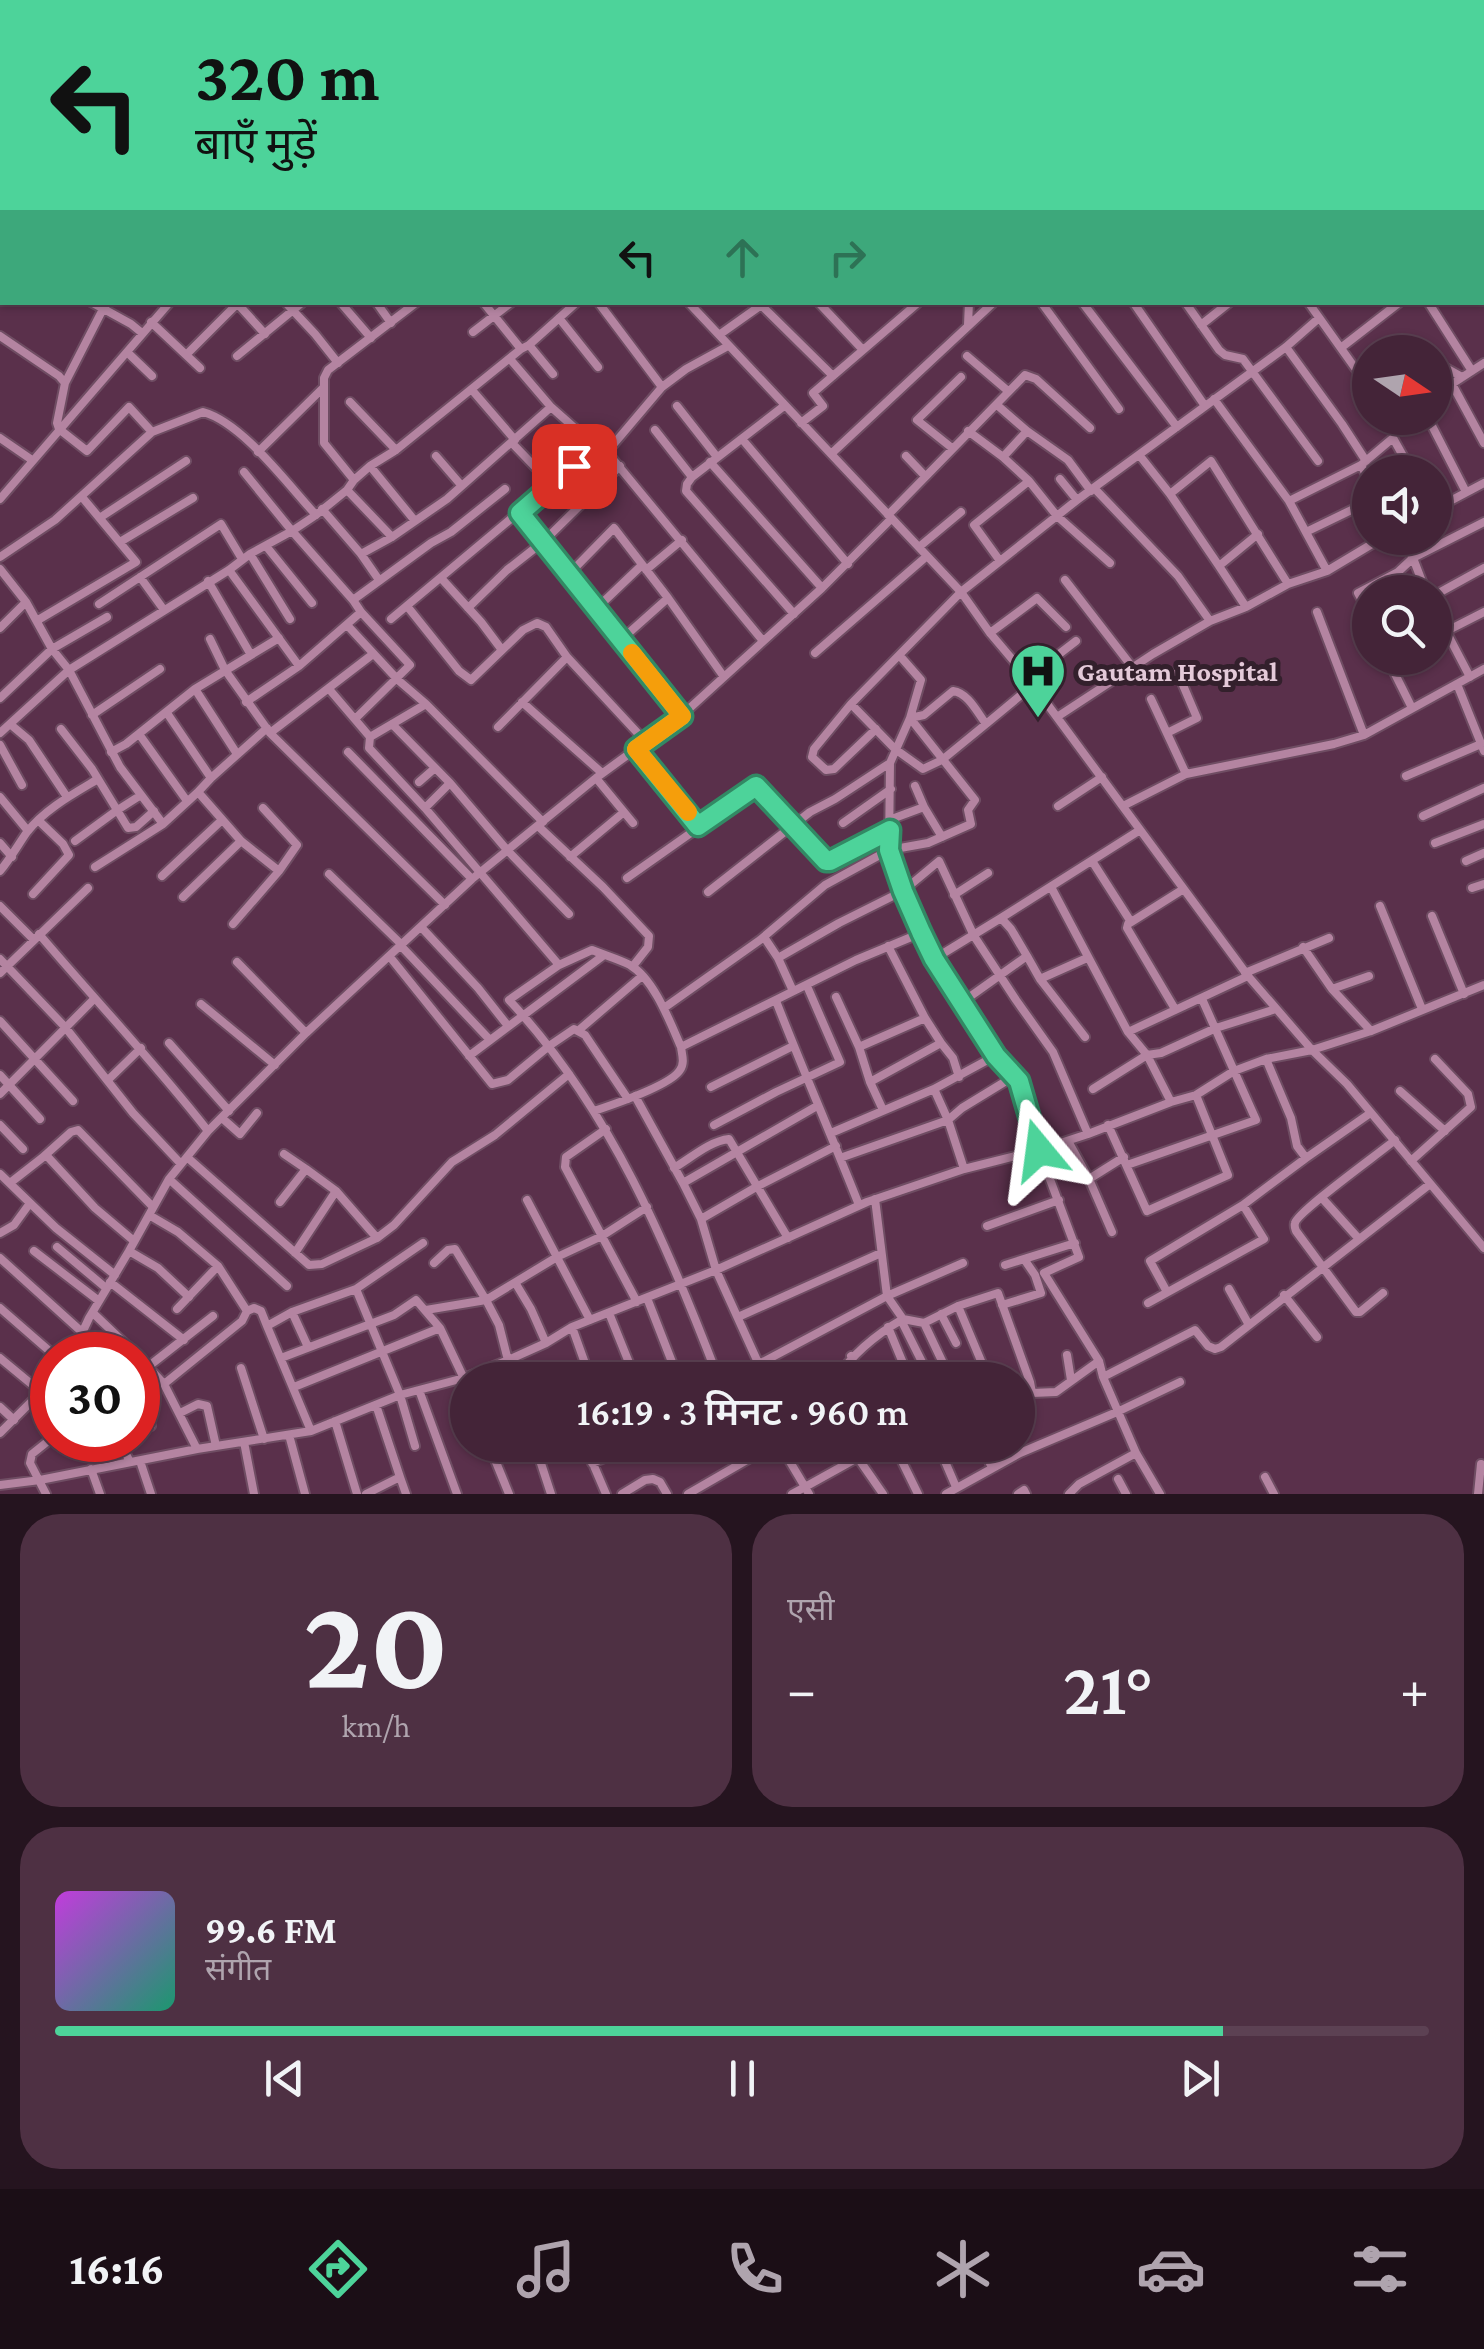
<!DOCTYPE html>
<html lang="hi">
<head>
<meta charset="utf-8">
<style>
  :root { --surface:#442438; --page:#4e3043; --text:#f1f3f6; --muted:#afa4ae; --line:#5c4153; --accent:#4dd39a }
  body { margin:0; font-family:"Crimson Pro","Noto Sans Devanagari",serif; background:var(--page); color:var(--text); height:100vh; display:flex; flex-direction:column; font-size:38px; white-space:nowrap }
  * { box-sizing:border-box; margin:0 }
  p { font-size:32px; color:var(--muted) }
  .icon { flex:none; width:55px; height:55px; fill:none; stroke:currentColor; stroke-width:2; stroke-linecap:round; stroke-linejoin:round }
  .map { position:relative; height:1494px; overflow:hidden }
  .side { display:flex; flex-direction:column; gap:20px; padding:20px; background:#25141f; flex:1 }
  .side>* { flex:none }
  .guide { position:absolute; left:0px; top:0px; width:1485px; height:305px; box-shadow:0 2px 8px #0004,0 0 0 2px var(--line); background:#4dd39a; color:#111; overflow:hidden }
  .needle { width:65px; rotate:103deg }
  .tools { position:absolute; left:1352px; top:335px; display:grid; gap:20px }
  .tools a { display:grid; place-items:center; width:100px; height:100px; border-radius:50%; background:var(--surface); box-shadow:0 2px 8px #0004,0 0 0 2px var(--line); font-size:50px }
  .speed { position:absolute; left:30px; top:1332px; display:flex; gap:20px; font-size:50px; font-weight:700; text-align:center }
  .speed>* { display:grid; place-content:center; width:130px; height:130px; border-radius:50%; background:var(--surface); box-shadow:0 2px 8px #0004,0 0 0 2px var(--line); line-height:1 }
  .speed .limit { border:15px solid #d22; background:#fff; color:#111 }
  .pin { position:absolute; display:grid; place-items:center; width:85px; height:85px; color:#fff; margin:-42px; border-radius:20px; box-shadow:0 5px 15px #0006 }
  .me { position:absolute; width:110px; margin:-55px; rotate:344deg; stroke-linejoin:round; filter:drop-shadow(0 0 8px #0008) }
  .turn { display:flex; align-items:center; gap:35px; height:210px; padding:0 30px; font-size:45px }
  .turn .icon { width:130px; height:130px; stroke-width:2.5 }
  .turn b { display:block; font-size:70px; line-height:85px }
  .lanes { display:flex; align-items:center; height:95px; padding:0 30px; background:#0003; justify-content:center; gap:50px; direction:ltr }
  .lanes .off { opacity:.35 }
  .big { font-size:75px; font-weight:600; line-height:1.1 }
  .side .card { flex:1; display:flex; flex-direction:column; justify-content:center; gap:15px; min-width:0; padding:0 35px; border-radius:40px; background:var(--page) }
  .side .dial { align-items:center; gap:0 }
  .dial b { font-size:130px; line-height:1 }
  .song { display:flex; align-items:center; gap:30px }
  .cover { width:120px; height:120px; border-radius:15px; background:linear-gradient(135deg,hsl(290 70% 55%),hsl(160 70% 35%)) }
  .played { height:10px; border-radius:5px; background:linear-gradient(90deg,var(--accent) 85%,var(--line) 85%) }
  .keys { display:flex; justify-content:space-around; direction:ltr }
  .heat { display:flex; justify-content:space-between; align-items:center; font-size:55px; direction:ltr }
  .side .tiles { flex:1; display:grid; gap:20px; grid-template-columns:1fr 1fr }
  .card:last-child { grid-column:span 2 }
  .trip { position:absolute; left:450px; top:1362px; width:585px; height:100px; border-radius:50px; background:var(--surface); box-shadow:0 2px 8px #0004,0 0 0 2px var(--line); font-weight:600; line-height:100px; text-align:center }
  .dock { display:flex; height:160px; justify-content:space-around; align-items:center; background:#1b0e16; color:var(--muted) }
  .dock .icon { width:70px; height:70px }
  .dock .active { color:var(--accent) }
  .dock b { font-size:45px; color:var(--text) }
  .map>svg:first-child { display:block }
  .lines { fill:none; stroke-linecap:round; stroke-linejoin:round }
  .minor-casing { stroke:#6f4d63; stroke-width:12 }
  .major-casing { stroke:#6f4d63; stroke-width:15 }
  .minor { stroke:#b484a1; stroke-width:8 }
  .major { stroke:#917ccf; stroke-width:10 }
  .route-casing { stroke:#328964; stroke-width:25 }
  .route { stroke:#4dd39a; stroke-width:18 }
  .slow { stroke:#f59e0b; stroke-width:18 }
  .labels { text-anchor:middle; stroke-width:10; stroke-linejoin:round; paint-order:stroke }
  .poi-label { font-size:28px; font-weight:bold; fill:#e4cad9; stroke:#33202c; text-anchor:start }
</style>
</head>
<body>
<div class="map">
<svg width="1484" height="1494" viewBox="0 0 1484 1494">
  <rect width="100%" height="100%" fill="#5a304b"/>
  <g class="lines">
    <!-- minor casing -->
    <g class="minor-casing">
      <path id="minor" d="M69 0 76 2
        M149 0 153 2
        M246 0 250 2
        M387 0 389 2
        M547 0 549 2
        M599 0 602 2
        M665 0 667 2
        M774 0 776 2
        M989 0 991 2
        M1248 0 1250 2
        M1326 0 1328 2
        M1410 0 1411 2
        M1450 0 1451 2
        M1468 0 1469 2
        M444 2 446 0
        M514 2 516 0
        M565 2 567 0
        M635 2 637 0
        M757 2 759 0
        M792 2 795 0
        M963 2 965 0
        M1031 2 1032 0
        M1086 2 1088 0
        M1130 2 1131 0
        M1179 2 1181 0
        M1362 2 1371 0
        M1482 29 1484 32
        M0 48 2 50
        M1482 92 1484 91
        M1482 157 1484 156
        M0 168 2 170
        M0 237 2 238
        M1482 249 1484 251
        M91 302 131 324 142 333
        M236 302 265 334
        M285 302 315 334 338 363
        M340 302 371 338
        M376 302 391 323
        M483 302 521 349
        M598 302 662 387
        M688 302 961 592 990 633 1028 678 1248 976 1312 1050 1347 1084 1484 1248
        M818 302 863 350
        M1041 302 1119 409
        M1082 302 1177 427
        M1133 302 1205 406
        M1185 302 1219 350 1225 355 1243 359 1318 461
        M1308 302 1370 389
        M1428 302 1472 371
        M760 304 833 376
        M559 318 598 367
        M151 322 200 368
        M968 325 969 302
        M1201 325 1230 302
        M473 332 512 302
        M719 335 764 303
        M0 336 59 376 65 383 57 423 59 429 87 451 129 407 152 432
        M529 345 553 374
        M728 346 686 369 662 387 607 452 763 641
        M1286 347 1342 424 1366 461
        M1342 347 1400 302
        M127 352 152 376
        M186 355 237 304
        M237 356 303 302
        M967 356 1008 391
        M1435 362 1462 377
        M65 383 103 309 109 302
        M1452 384 1484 443
        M472 390 515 440
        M1435 395 1484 363
        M1214 399 1289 501 1327 571 1382 538
        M350 402 396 450
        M997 405 1027 431 1068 460 1091 491
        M677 406 717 457
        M784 406 692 477 687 484 686 491 794 614
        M551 407 595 446 607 452
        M1428 418 1466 492
        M801 423 823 406 813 393 919 302
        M655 430 692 477
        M968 431 1003 457 1027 431
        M0 438 32 460
        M742 439 848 564
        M512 443 537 469
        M952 448 917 420 961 377
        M258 452 323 388
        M831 454 994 302
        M436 456 461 485
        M906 456 925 476
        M1140 456 1170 494 1219 566 1258 534
        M710 462 822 588
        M1361 465 1370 483
        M370 466 415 521
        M244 472 292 531 250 554 229 570 69 670 120 767 163 824 198 792 241 841 279 871
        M1060 479 1077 500
        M354 480 324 443V378L328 370 417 302
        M1029 481 1057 516 1110 563
        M1095 489 1178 576 1210 621
        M347 490 392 537
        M1170 494 1211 461 1288 584
        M0 499 170 302
        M1289 501 1361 465 1393 438 1412 472
        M322 509 361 554 379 580
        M1435 509 1484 483
        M521 513 681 716
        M888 515 1025 375 1036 379 1090 428
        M101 517 186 461
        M1306 532 1370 501
        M120 542 193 498
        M266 546 312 603
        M919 547 961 512
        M250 554 290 619
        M361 554 392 537 447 499 551 407 510 359
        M0 557 55 520 152 432 203 412C243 423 288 485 316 515
        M1000 561 974 525 1029 481 1003 457
        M1219 566 1246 607
        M0 569 26 602 52 649 69 670 0 733
        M229 570 299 666
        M646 570 682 540
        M568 575 614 528 668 598 724 677
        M140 577 164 610
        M441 578 481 622 502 650
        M1065 580 1133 668
        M208 581 251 655
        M1426 592 1413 558 1484 522
        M1435 595 1484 568
        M353 600 431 543 451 532 505 489
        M99 604 221 524 242 559
        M407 606 459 671 471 680 523 630 537 623 546 627 567 657 498 727
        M468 608 507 570 544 541 620 466
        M597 608 642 565
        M1435 610 1470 677
        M1317 612 1364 735
        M1370 615 1358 593 1398 572 1413 558 1402 538
        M391 619 574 466
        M38 620 136 562 82 497
        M347 625 398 680 426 704 370 737 369 748 425 808 559 965
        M0 628 26 602
        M990 633 1037 598 1066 627
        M1435 637 1484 612
        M210 639 225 670 270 733 445 905
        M622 639 668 598
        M815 653 927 556
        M567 657 645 741
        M1387 658 1412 708
        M1028 678 1076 641
        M1457 684 1484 751
        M1033 685 986 724C977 712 968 693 953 691L924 715 910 718 890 763 889 850 903 891 939 861 974 936 1016 1000 1053 1052 1088 1134
        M195 689 237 754
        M329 689 370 737
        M0 698 52 649 107 617
        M1151 699 1186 774
        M246 702 299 666 361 612 353 600 292 531 316 515 347 490 354 480 370 466 396 450 521 349 529 345 577 302
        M522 702 602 773
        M426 704 543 822
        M851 704 814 749 812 757 826 770 834 769 876 729
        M167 713 211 778
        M92 715 160 669
        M1057 717 1153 654 1210 621 1246 607 1288 584 1327 571
        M355 719 410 665 361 612
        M10 724 29 740 67 797
        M392 724 450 783 425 808
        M986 724 942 760 923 769 895 749 851 704 961 592 1077 500 1286 347 1319 318
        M61 729 92 769 128 828 136 827 154 811
        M270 733 373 654
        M1167 733 1197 718 1177 671
        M139 734 187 801
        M0 745 22 785
        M636 749 698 826
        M111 752 126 744 195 689 279 638
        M348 752 472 879
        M1406 776 1481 744
        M596 778 633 823
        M419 782 435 768
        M450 783 507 850 569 914
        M198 792 211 778 267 728
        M0 797 28 831
        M1058 806 1102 777
        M1123 806 1186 774 1334 744 1364 735 1484 669
        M924 807 942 837
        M1423 816 1484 788
        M889 820 924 807 915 786
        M843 823 891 789
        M538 826 603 887 649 936 648 947 633 966
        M75 841 116 811 141 795
        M0 843 12 857
        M1435 843 1484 824
        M570 857 624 812
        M1092 861 1131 922
        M1466 861 1484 853
        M95 867 163 824
        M0 871C10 859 18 845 27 832 45 809 73 794 98 779
        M329 874 402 945
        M162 876 222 820
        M627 878 756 787 826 861H830L889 830
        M1051 887 1128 1032 1248 976
        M1472 888 1484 884
        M708 892 810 812 835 799 890 763
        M33 894 69 855 63 844 38 820
        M954 895 988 873
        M183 897 241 841
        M0 906 34 940
        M1380 906 1422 1009
        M1432 916 1464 994
        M233 924 279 871 297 845 263 808
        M421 927 478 988 508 1026
        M39 934C95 1000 155 1063 208 1131
        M764 937 778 958 793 991
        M401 946 490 1040
        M888 946 925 1018
        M1303 947 1332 989 1371 1031
        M1027 956 1040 979 1085 1037
        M390 957 492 1084 508 1080 549 1046 574 1029 585 1035 628 1099
        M778 958 839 923 903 891 934 959 995 1056 1019 1081 1039 1150 1079 1257 1044 1273 1099 1361 1103 1377 1195 1330 1208 1346 1215 1349 1221 1347 1430 1184
        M0 959 65 1027 133 1113 181 1164
        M934 959 1001 918
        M237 962 306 1033
        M0 973 88 888
        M1245 973 1329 938
        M1040 979 1087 958
        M1332 989 1369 976
        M836 997 859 1047 870 1082
        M776 1001C803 1070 832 1137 859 1205
        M961 1003 1027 956 1011 929 1001 918 1140 830
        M201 1004 275 1065
        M664 1008 760 940 825 885 889 850 928 843 971 824 968 810 975 800 910 718 921 680 900 656
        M1175 1009 1127 928 1128 924 1182 890
        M0 1021 73 1101
        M579 1030 642 976
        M1128 1032 1147 1055 1171 1102
        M169 1043 229 1111
        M941 1043 953 1058 959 1077
        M681 1047C670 1022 654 979 630 965 618 959 604 955 592 950L559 965 509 1000C610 1108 667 1244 719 1380
        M859 1047 925 1018 941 1043 870 1082 883 1110
        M469 1056 604 955
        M1266 1059 1291 1118 1297 1146 1306 1158
        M0 1075 40 1119
        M108 1080 141 1048
        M711 1087 793 1046
        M934 1089 948 1120 962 1108 1016 1075
        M1093 1089 1147 1055 1161 1053 1216 1028 1276 1009
        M1400 1091 1445 1131
        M0 1094 94 999
        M635 1096 683 1183
        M817 1106 683 1183 701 1219 758 1186 836 1146
        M594 1111C612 1105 671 1085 680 1070 685 1063 682 1055 681 1047L856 960 921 933
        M222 1118 240 1134 257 1113
        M0 1125 23 1149
        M714 1125 776 1092 840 1062 807 986
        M1108 1125 1147 1211 1228 1175 1196 1095
        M606 1129 566 1157 565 1167 637 1302
        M831 1133 934 1089 995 1056
        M1068 1141 1089 1179 1112 1232
        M284 1154 306 1169
        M46 1155 95 1208 134 1241
        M188 1158 309 1265 322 1264 377 1238 394 1225 452 1162 495 1135 569 1074
        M840 1158 948 1120 964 1169
        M1411 1161 1471 1107 1468 1094 1435 1059
        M1127 1165 1256 1120 1202 999
        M674 1168C691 1158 710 1141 729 1139L788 1238
        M0 1174 30 1203 14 1225 0 1233
        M169 1179 287 1286
        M1089 1179 1124 1157
        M10 1183 42 1158 71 1132 78 1130 153 1207
        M1322 1198 1359 1239
        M527 1200 590 1320
        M280 1202 306 1169 336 1191 377 1238
        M30 1203 56 1228 115 1275
        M149 1215 178 1232 218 1266 247 1311
        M701 1219 716 1270 766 1380
        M987 1226 1059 1200
        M57 1247 106 1288
        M34 1251 99 1301
        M129 1251 158 1268 189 1297
        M295 1253 336 1191
        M0 1258 83 1333
        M1005 1265 1075 1243
        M110 1282 184 1340
        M516 1284 531 1309 546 1343
        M356 1289 400 1395 415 1446
        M1229 1289 1249 1325
        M1167 1292 1150 1261 1243 1205 1306 1158 1369 1114
        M1383 1293 1360 1312H1356L1296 1231C1295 1228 1294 1226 1295 1223 1297 1212 1381 1152 1395 1140
        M1284 1295 1317 1337
        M647 1298 679 1380
        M1148 1303 1264 1239 1243 1205
        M1002 1305 1041 1293 1035 1275 1024 1259
        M958 1306 989 1380
        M0 1308 54 1355
        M177 1309 218 1266
        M426 1310 486 1300 455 1249 448 1250 434 1263
        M247 1311 254 1308 261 1311 267 1326
        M292 1312 308 1347
        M93 1313 137 1355
        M609 1313 636 1380
        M941 1314 956 1343
        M738 1317 881 1253
        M903 1319 924 1323 958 1306 998 1293 1030 1382 1032 1393 1056 1392 1099 1361
        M901 1320 931 1380
        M924 1323 951 1380
        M572 1327 591 1380
        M888 1327 910 1380
        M72 1355 89 1318 129 1251 169 1179 208 1131 306 1033 472 879 596 778 681 716 822 588 891 519
        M1067 1355 1071 1380
        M138 1356 164 1384 197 1449
        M851 1356 863 1380
        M0 1358 41 1392
        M281 1358 394 1315 416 1300 440 1328
        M759 1364 887 1296 963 1263
        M149 1366 213 1316
        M241 1368 264 1439
        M1103 1377 1136 1453 1160 1494
        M513 1380 499 1325 486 1300 557 1257 602 1236 647 1207
        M835 1380C853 1353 875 1335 903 1319L887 1296 875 1199
        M885 1380 904 1365
        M164 1384 242 1321 247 1311
        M294 1387 440 1328 468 1387
        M419 1390 457 1494
        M138 1406 151 1426
        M0 1407 14 1420
        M180 1413 198 1404 207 1406 216 1446
        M335 1421 357 1494
        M311 1431 267 1326 292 1312 356 1289 423 1243
        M0 1433 52 1381
        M289 1435 305 1494
        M119 1440 130 1462
        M244 1442 254 1494
        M489 1445 509 1494
        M535 1445 551 1494
        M585 1445 606 1494
        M780 1445 805 1487 859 1457
        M849 1445 883 1494
        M894 1445 918 1494
        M938 1445 956 1487
        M982 1445 992 1468
        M140 1461 151 1494
        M592 1463 638 1445
        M91 1469 100 1494
        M400 1477 406 1494
        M1265 1477 1274 1494
        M1118 1479 1126 1494
        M0 1485 40 1480 197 1449 311 1431 400 1395 464 1378 506 1361 546 1343 572 1327 716 1270 867 1202 964 1169 1039 1150 1088 1134 1171 1102 1196 1095 1234 1071 1266 1059 1312 1050 1371 1031 1484 985
        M46 1494 30 1463 32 1454 52 1438
        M366 1494 400 1477 376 1405
        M622 1494 645 1480 653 1479 660 1482 667 1494
        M688 1494 773 1445
        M792 1494 805 1487 809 1494
        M946 1494 1020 1453 1117 1412 1180 1382
        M1018 1494 1024 1490 1026 1494
        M1069 1494 1079 1484 1136 1453
        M1478 1494 1481 1464"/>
    </g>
    <!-- major casing -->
    <g class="major-casing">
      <path id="major" d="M142 2 144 0
        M0 275 2 270"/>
    </g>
    <!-- minor -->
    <use href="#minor" class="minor"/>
    <!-- major -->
    <use href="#major" class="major"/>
  </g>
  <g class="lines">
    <!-- route casing -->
    <g class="route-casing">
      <path id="route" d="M574 466 520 513 682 716 636 749 698 826 756 786 826 861H830L890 830 889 850 903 891 921 932 934 959 996 1056 1019 1081 1039 1150"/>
    </g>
    <!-- route -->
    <use href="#route" class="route"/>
    <!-- slow -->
    <path class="slow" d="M632 653 682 716 636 749 688 812"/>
  </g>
  <!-- icons -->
  <defs>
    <g id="hospital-pin" transform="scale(2.875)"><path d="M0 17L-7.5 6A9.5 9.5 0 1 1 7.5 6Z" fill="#4dd39a" stroke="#33202c"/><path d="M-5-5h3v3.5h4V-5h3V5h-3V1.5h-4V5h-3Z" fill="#111"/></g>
  </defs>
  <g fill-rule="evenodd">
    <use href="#hospital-pin" x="1038" y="671"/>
  </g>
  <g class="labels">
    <!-- poi labels -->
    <g class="poi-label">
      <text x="1077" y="681">Gautam Hospital</text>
    </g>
  </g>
</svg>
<div class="tools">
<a><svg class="needle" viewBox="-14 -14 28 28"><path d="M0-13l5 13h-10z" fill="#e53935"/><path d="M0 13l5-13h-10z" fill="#afa4ae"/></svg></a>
<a><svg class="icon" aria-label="sound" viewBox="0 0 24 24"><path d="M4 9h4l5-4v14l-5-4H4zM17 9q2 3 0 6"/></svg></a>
<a><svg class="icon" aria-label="search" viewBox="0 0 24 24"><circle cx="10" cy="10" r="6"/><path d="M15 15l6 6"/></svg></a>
</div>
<div class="speed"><div class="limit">30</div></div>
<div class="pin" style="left:574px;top:466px;background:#d93025"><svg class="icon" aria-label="arrive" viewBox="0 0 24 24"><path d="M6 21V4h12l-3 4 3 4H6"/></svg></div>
<svg class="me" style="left:1039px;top:1150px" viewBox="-20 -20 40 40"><path d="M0-17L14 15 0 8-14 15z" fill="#4dd39a" stroke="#fff" stroke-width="4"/></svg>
<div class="trip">16:19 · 3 मिनट · 960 m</div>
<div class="guide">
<div class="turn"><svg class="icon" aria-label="left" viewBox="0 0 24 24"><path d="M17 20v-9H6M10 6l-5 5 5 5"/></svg><div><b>320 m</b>बाएँ मुड़ें</div></div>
<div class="lanes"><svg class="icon" aria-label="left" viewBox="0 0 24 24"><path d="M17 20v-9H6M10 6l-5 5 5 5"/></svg><svg class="icon off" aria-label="ahead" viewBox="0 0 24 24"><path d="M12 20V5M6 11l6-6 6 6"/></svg><svg class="icon off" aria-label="right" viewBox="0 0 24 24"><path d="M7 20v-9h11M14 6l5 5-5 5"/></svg></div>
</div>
</div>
<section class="side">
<div class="tiles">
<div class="card dial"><b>20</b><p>km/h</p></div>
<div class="card"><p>एसी</p>
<div class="heat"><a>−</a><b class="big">21°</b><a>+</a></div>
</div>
<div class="card">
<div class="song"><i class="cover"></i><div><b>99.6 FM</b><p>संगीत</p></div></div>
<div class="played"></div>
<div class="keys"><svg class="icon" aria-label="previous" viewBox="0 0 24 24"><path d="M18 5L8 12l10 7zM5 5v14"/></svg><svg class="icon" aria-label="pause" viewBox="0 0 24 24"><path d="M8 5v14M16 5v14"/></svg><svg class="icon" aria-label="next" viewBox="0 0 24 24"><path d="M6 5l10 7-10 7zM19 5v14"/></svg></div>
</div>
</div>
</section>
<nav class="dock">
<b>16:16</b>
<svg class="icon active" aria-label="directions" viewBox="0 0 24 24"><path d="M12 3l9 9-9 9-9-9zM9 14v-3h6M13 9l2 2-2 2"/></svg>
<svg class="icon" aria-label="music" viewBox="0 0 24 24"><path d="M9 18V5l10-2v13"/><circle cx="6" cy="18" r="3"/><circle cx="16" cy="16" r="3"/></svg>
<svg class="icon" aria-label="phone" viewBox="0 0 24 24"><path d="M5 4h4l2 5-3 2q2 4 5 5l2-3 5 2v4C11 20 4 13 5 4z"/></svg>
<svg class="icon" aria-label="climate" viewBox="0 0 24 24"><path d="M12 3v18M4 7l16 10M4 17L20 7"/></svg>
<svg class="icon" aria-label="car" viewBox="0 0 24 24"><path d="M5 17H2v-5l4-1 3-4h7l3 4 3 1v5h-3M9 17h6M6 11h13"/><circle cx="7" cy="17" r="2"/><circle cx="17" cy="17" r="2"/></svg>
<svg class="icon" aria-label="filters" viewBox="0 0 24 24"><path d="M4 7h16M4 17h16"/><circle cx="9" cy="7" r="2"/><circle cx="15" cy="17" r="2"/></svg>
</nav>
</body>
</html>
